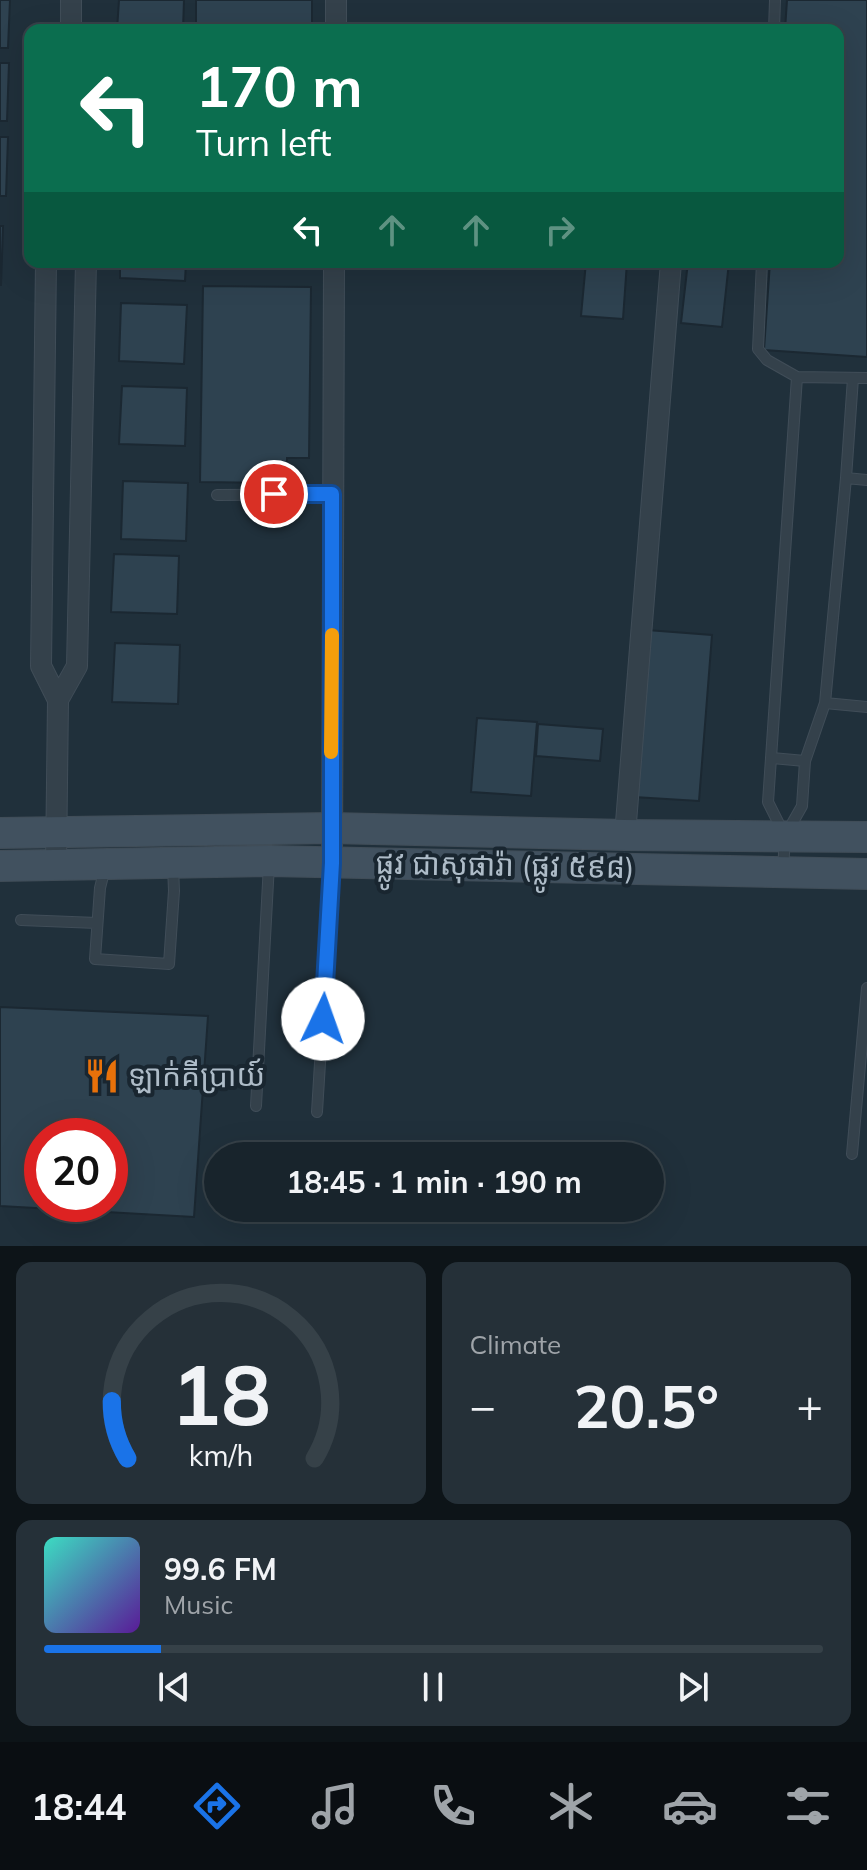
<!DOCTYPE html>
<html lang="en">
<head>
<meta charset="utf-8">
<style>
  :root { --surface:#18242c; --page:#253038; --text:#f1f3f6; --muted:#9fa4a9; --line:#364148; --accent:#1a73e8 }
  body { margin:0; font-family:Mulish,"Noto Sans Khmer",sans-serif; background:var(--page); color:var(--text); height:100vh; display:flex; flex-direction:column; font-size:30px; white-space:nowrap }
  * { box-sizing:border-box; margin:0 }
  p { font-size:26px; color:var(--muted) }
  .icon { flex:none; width:44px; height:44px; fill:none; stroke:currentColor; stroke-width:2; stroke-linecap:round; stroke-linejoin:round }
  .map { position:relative; height:1246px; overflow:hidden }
  .details { display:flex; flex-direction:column; gap:16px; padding:16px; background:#0d1418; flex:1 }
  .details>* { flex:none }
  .top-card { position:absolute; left:24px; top:24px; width:820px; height:244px; border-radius:16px; box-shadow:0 8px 32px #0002,0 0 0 2px var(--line); background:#0b6e4f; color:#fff; overflow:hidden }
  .speed { position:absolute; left:24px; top:1118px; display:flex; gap:16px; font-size:40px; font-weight:700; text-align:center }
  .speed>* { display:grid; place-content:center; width:104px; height:104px; border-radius:50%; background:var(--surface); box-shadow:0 8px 32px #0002,0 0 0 2px var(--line); line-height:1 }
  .speed .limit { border:12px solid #d22; background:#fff; color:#111 }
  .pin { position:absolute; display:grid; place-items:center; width:68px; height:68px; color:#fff; margin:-34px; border:4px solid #fff; border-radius:50%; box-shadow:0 2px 8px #0007 }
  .me { position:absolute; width:88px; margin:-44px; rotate:3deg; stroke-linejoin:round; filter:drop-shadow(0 0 6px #0008) }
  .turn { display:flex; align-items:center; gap:28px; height:168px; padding:0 40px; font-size:36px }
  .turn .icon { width:104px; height:104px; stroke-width:2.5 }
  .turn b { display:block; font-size:56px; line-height:68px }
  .lanes { display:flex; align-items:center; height:76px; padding:0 40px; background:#0003; justify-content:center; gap:40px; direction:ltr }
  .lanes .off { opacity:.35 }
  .big { font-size:60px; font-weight:700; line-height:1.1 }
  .details .card { flex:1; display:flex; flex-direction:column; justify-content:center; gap:12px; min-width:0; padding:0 28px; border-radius:16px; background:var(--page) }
  .details .dial { align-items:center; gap:0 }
  .dial svg { height:208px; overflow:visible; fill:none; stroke:var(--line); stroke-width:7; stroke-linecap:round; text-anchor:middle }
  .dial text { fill:var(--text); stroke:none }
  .song { display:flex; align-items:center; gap:24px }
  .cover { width:96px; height:96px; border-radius:12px; background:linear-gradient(135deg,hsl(170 70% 55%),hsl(270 70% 35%)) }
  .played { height:8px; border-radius:4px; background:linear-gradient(90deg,var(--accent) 15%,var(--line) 15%) }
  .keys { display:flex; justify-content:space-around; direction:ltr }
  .heat { display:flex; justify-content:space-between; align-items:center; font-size:44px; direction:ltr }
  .details .tiles { flex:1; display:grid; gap:16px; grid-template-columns:1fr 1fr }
  .card:last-child { grid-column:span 2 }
  .trip { position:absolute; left:204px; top:1142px; width:460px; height:80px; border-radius:40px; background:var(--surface); box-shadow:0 8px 32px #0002,0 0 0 2px var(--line); font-weight:700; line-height:80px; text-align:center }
  .tab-bar { display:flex; height:128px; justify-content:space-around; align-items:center; background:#0a0e12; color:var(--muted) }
  .tab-bar .icon { width:56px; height:56px }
  .tab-bar .current { color:var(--accent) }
  .tab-bar b { font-size:36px; color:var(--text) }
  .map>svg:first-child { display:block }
  .building { fill:#2e4250; stroke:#1b2832; stroke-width:2; fill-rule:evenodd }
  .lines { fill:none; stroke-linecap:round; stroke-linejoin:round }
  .lane-casing { stroke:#404d58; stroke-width:12 }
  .street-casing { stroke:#404d58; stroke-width:22 }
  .secondary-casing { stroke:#404d58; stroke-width:32 }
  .lane { stroke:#34414b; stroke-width:10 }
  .street { stroke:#34414b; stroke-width:20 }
  .secondary { stroke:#41515f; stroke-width:30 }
  .route-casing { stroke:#114b97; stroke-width:20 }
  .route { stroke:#1a73e8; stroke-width:14 }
  .slow { stroke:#f59e0b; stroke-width:14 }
  .labels { text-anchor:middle; stroke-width:8; stroke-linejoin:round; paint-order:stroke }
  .street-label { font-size:30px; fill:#aebcc8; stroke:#192630 }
  .poi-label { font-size:30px; fill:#aebcc8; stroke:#192630; text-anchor:start }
</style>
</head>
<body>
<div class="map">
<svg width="867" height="1246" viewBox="0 0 867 1246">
  <rect width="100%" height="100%" fill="#20303b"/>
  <!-- building -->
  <path class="building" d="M0 0H10L8 48H0Z
    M119 0H184L183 30H117Z
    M196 0H312V30H196Z
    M787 0H867V357L764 350 770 262H838V30H785Z
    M0 63H9L7 121H0Z
    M0 137H8L6 196H0Z
    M0 226H3L1 285H0Z
    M120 262H186L185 281 120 278Z
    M586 262H627L623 319 581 316Z
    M688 262H729L722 327 681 323Z
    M203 286 311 287 309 458H287V483L200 482Z
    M121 303 187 305 184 364 119 361Z
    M122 386 187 388 185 446 119 444Z
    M123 481 188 483 186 541 121 539Z
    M114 554 179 556 177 614 111 612Z
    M647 630 712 635 699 801 634 797Z
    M115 643 180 645 178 704 112 702Z
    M477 718 537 722 531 796 471 792Z
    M538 724 603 729 600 761 536 756Z
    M0 1007 208 1016 194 1217 0 1206ZM42 1136H110V1204H42Z"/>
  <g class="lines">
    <!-- lane casing -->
    <g class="lane-casing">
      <path id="lane" d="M774 30 775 0
        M762 262 758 349 767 360 797 377
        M846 478 853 378
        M217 495 332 494
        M825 703 867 707
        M772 758 805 761
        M783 832 768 802 797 377 867 378
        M105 868 100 888 95 959 169 964 174 891 173 866
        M783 870 785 836 802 806 805 761 825 703 846 478 867 480
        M21 920 97 923
        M256 1106 269 864
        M317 1112 332 867
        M852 1154 867 988"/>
    </g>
    <!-- street casing -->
    <g class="street-casing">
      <path id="street" d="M336 0V30
        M71 30V0
        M46 262 41 666 58 700 56 865
        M58 700 77 666 86 262
        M625 835 671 262
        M332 863 334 262"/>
    </g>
    <!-- secondary casing -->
    <g class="secondary-casing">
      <path id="secondary" d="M0 833 331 828 625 835 867 837
        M0 866 270 861 867 874"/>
    </g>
    <!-- lane -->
    <use href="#lane" class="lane"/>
    <!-- street -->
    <use href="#street" class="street"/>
    <!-- secondary -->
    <use href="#secondary" class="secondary"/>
  </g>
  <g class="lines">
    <!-- route casing -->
    <g class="route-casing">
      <path id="route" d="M274 494H332V863L323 1019"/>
    </g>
    <!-- route -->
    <use href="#route" class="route"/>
    <!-- slow -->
    <path class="slow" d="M331 752 332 635"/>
  </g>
  <!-- icons -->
  <defs>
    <g id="restaurant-bare" transform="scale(2.76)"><path d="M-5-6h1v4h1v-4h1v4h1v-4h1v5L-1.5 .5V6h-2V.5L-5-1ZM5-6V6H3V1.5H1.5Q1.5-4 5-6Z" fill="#e8710a" stroke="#192630" stroke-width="2.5" paint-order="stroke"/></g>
  </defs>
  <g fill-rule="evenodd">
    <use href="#restaurant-bare" x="102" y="1076"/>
  </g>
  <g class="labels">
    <!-- street labels -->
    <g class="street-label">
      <text transform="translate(505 866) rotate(1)" y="10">ផ្លូវ ជាសុផារ៉ា (ផ្លូវ ៥៩៨)</text>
    </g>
    <!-- poi labels -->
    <g class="poi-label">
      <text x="128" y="1086">ឡាក់គីប្រាយ៍</text>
    </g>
  </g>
</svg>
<div class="speed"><div class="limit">20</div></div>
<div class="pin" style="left:274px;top:494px;background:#d93025"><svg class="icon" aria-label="arrive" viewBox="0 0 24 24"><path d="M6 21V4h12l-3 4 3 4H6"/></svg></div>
<svg class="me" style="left:323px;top:1019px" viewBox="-20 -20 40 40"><circle r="19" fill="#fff"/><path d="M0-13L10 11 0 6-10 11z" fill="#1a73e8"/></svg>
<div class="trip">18:45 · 1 min · 190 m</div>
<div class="top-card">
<div class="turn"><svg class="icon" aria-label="left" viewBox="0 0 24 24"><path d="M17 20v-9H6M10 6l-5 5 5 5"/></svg><div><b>170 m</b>Turn left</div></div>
<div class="lanes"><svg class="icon" aria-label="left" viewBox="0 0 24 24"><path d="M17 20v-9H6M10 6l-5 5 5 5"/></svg><svg class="icon off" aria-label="ahead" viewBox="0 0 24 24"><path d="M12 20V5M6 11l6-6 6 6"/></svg><svg class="icon off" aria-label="ahead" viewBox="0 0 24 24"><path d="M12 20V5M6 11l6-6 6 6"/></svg><svg class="icon off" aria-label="right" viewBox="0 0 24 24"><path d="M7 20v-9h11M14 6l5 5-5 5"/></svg></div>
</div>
</div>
<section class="details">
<div class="tiles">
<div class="card dial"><svg viewBox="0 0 100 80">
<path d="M14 69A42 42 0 1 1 86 69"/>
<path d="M14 69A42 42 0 0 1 8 47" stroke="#1a73e8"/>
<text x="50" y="56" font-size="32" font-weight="700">18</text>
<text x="50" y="72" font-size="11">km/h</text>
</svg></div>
<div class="card"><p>Climate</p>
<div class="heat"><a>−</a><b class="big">20.5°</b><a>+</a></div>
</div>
<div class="card">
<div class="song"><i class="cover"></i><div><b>99.6 FM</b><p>Music</p></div></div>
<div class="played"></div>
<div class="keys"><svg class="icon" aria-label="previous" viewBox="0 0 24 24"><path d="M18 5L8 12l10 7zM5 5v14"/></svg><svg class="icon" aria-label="pause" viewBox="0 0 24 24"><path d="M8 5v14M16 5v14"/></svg><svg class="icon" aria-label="next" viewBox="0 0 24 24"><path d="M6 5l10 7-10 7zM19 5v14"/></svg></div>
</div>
</div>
</section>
<nav class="tab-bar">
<b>18:44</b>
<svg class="icon current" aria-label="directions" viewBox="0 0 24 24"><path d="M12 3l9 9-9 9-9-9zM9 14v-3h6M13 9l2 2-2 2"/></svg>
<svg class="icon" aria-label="music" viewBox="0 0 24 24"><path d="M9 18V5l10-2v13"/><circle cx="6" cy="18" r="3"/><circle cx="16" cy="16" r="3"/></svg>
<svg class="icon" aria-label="phone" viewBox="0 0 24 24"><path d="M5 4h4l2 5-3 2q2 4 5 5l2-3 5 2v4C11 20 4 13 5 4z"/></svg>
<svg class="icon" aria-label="climate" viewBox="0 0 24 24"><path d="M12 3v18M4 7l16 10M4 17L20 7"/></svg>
<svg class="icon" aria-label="car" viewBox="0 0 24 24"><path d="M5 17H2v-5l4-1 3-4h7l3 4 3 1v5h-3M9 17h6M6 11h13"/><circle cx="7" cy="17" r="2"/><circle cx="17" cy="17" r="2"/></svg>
<svg class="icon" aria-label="filters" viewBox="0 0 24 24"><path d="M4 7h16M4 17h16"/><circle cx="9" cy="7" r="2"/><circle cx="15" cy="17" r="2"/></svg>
</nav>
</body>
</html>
